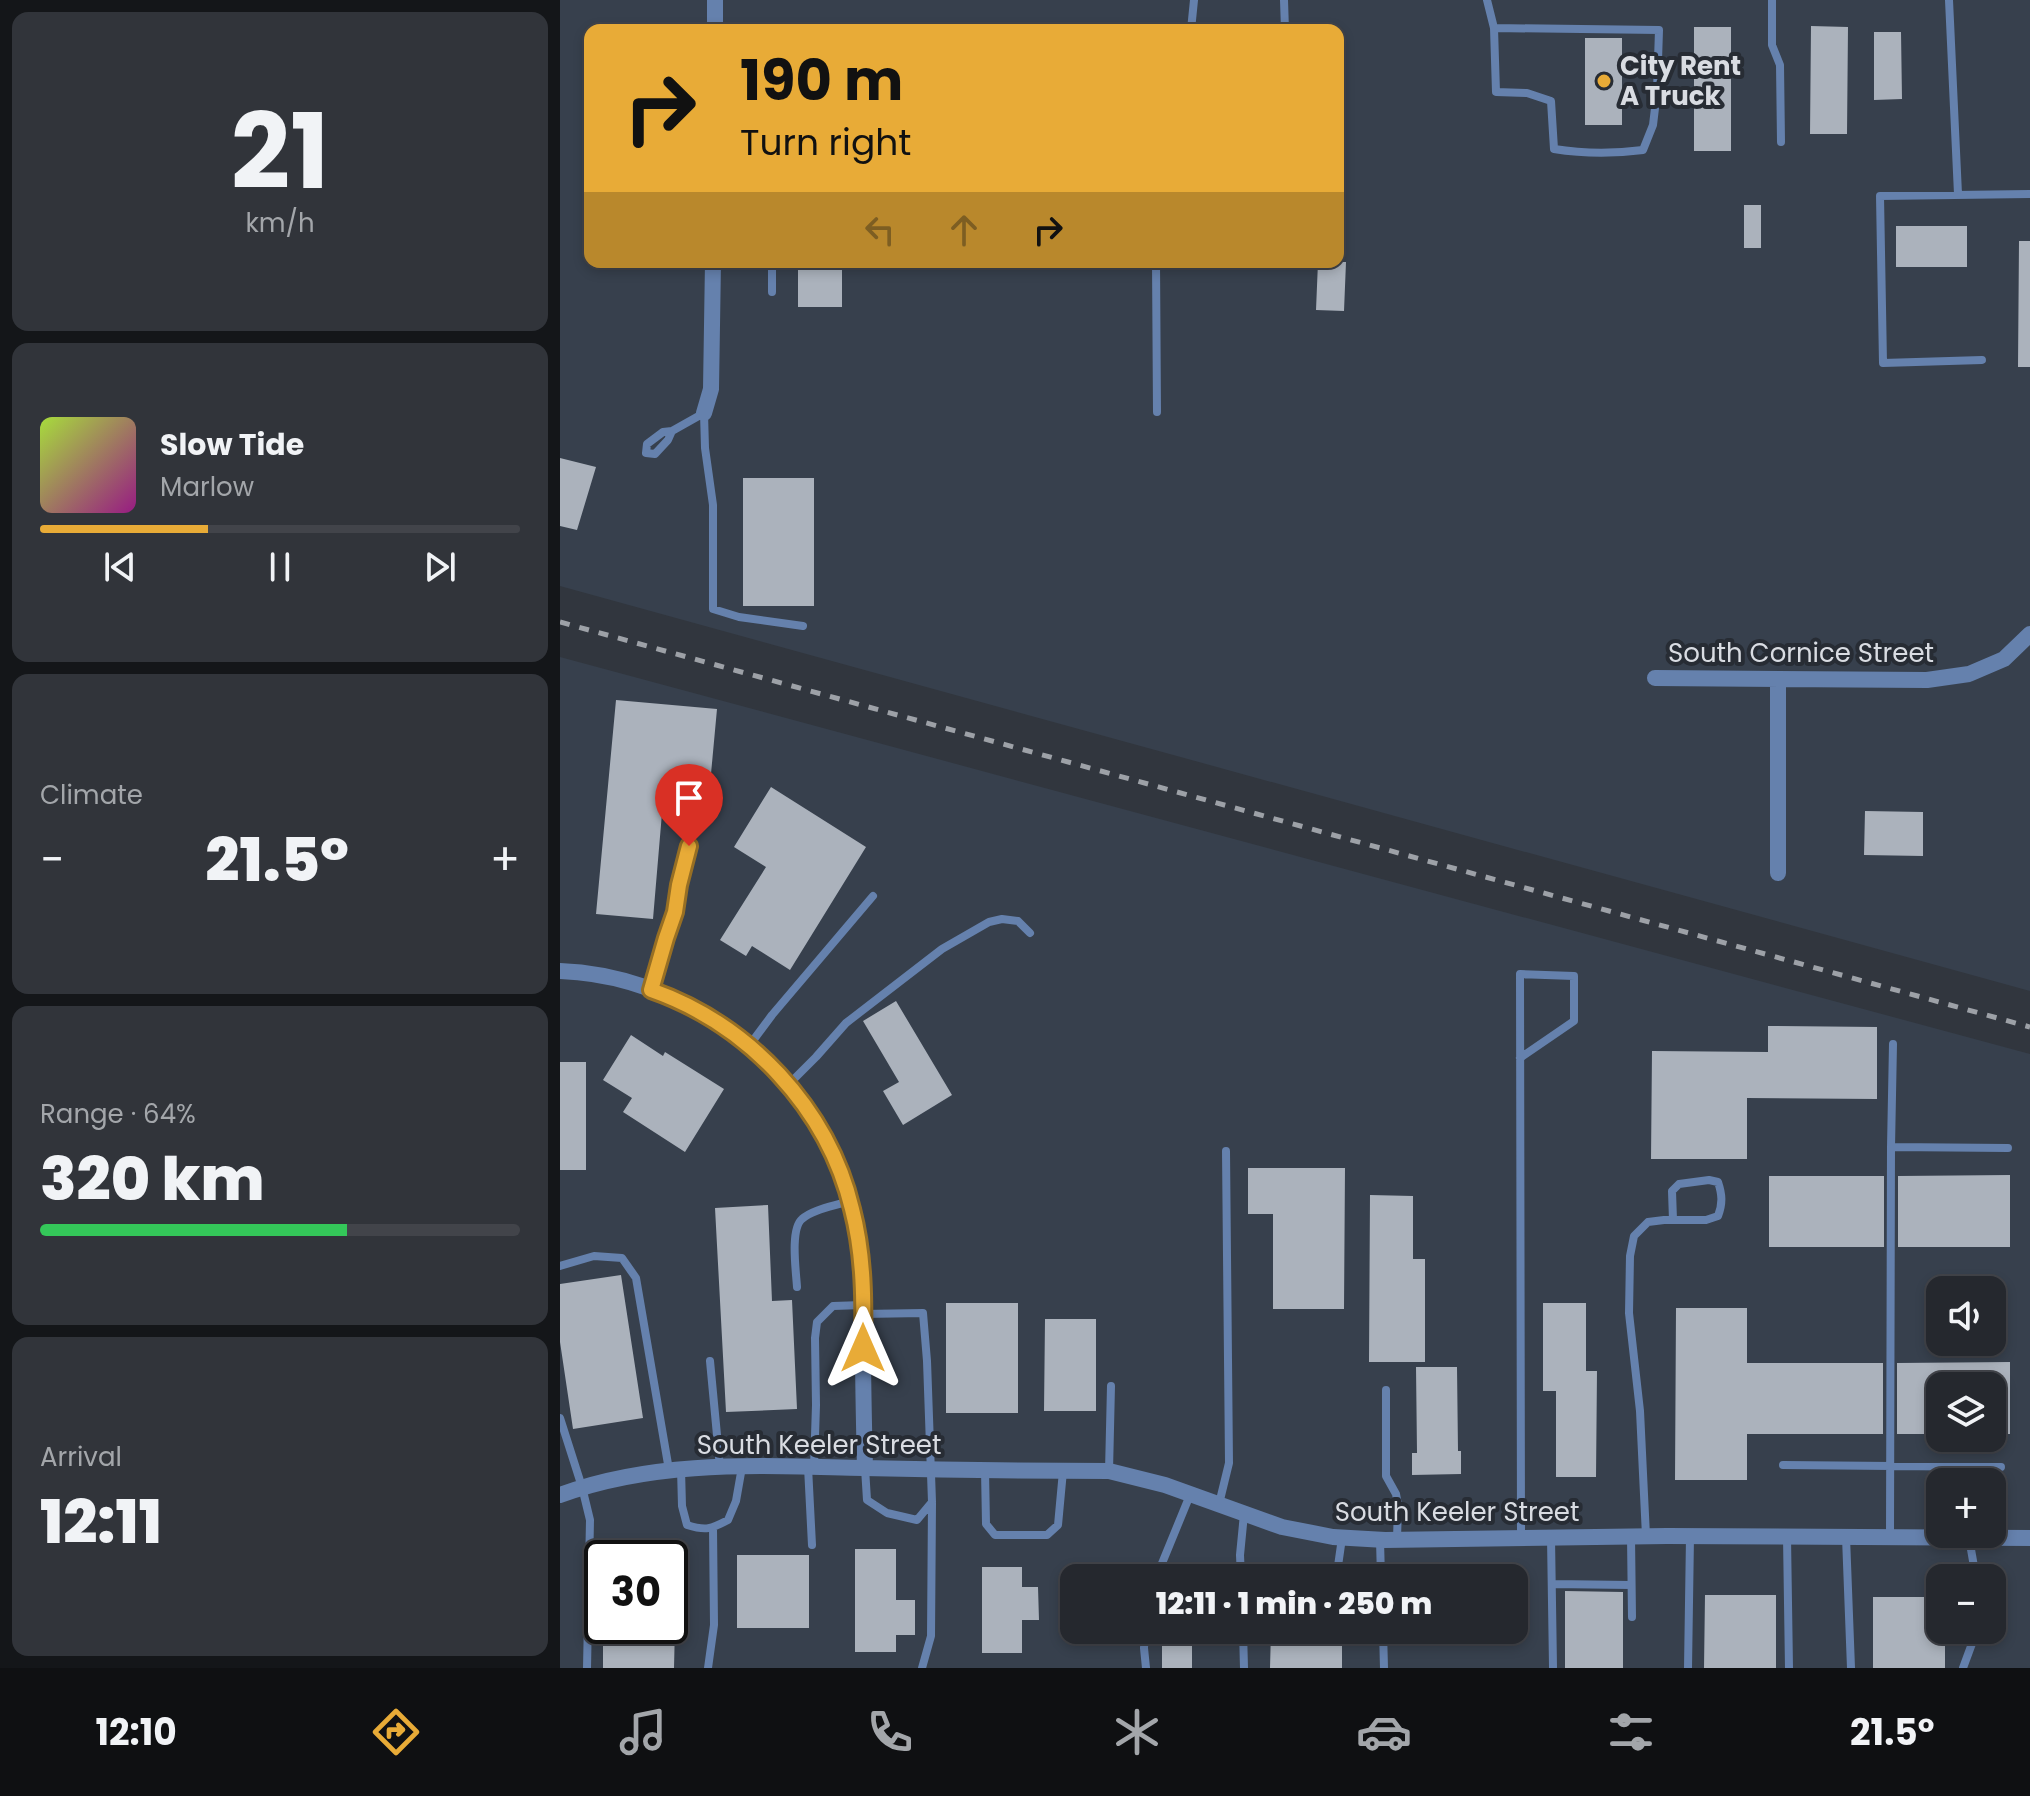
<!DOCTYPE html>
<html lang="en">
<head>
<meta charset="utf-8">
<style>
  :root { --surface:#25282e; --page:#31343a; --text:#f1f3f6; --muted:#a3a6aa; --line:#42444a; --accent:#e8ab37 }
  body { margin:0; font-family:Poppins,sans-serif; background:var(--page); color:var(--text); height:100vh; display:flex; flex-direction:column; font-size:30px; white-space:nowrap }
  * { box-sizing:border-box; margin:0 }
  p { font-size:26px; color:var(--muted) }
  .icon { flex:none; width:44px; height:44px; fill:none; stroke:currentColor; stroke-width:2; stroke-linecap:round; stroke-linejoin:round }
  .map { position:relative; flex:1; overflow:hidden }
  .details { display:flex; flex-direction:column; gap:12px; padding:12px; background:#141619; width:560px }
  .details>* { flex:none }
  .hud { position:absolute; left:24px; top:24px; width:760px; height:244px; border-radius:16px; box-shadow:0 4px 12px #0003,0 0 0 2px var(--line); background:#e8ab37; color:#111; overflow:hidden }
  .controls { position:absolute; left:1366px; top:1276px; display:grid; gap:16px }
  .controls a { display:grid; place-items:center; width:80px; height:80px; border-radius:16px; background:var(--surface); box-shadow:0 4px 12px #0003,0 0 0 2px var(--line); font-size:40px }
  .speed { position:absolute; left:24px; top:1540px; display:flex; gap:16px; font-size:40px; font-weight:700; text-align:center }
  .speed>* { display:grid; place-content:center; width:104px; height:104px; border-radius:50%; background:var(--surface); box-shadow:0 4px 12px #0003,0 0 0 2px var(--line); line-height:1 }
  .speed .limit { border:4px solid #111; border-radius:12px; background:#fff; color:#111 }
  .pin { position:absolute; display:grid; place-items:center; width:68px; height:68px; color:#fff; margin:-82px -34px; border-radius:50% 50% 50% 0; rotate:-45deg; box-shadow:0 0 8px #0007 }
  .pin .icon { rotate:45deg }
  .me { position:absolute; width:88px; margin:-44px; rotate:0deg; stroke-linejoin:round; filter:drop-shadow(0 0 6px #0008) }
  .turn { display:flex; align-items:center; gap:28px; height:168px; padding:0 24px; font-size:36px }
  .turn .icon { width:104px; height:104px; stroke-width:2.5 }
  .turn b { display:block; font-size:56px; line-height:68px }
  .lanes { display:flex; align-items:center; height:76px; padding:0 24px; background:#0003; justify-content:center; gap:40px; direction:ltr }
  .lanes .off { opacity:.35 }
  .big { font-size:60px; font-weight:800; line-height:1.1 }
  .details .card { flex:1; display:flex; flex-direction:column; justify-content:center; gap:12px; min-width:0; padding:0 28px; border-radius:16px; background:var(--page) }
  .details .dial { align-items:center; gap:0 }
  .dial b { font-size:104px; line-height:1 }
  .song { display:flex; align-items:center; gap:24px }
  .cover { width:96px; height:96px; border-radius:12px; background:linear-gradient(135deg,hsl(80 70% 55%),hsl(310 70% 35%)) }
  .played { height:8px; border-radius:4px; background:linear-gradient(90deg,var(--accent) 35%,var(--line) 35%) }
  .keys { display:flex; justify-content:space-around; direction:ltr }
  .heat { display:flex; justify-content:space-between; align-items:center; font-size:44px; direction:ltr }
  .charge { height:12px; border-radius:6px; background:linear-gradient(90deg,#34c759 64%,var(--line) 0) }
  .trip { position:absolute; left:500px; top:1564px; width:468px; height:80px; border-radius:16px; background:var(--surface); box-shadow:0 4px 12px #0003,0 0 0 2px var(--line); font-weight:800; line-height:80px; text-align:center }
  .tabs { display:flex; height:128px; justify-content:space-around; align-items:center; background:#0f1012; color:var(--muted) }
  .tabs .icon { width:56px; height:56px }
  .tabs .active { color:var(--accent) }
  .tabs b { font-size:36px; color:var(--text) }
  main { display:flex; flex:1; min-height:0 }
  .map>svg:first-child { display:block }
  .built { fill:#37404d; fill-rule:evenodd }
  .building { fill:#abb2bc }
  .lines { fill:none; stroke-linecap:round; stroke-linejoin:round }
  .service { stroke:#6581ad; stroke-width:8 }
  .minor { stroke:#6581ad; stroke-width:16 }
  .rail { stroke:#9da1a7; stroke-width:5; stroke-dasharray:10 10; stroke-linecap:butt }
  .route-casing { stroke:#976f24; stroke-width:20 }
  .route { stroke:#e8ab37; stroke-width:14 }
  .poi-dot { fill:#e8ab37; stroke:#272c34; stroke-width:3 }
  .labels { text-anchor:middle; stroke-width:8; stroke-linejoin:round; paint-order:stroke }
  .poi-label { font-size:26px; font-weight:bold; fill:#d9dce2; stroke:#272c34; text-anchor:start }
  .street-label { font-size:26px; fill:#d9dce2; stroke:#272c34 }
</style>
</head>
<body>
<main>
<section class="details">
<div class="card dial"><b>21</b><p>km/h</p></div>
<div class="card">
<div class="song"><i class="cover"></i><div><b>Slow Tide</b><p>Marlow</p></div></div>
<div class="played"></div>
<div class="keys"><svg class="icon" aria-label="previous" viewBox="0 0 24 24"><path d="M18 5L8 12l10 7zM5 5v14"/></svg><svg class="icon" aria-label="pause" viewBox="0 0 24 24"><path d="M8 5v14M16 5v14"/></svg><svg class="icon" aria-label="next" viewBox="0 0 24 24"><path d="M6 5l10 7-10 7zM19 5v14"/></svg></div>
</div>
<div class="card"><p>Climate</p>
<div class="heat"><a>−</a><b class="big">21.5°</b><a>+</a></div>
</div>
<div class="card"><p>Range · 64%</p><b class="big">320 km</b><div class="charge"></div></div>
<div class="card"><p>Arrival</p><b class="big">12:11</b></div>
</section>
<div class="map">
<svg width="1470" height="1668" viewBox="0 0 1470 1668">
  <rect width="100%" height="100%" fill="#31363e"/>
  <!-- built -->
  <path class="built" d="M0 0H1470V991L0 586ZM30 30H778V262H30Z
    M0 657 1470 1054V1668H0ZM1380 1290H1432V1342H1380ZM1380 1386H1432V1438H1380ZM1380 1482H1432V1534H1380ZM42 1558H110V1626H42ZM514 1578H954V1630H514ZM1380 1578H1432V1630H1380Z"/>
  <!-- building -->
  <path class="building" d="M1251 26 1288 27 1287 134H1250Z
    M1134 27H1171V151H1134Z
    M1314 32H1341L1342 99 1314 100Z
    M1025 38H1062V125H1025Z
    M1184 205H1201V248H1184Z
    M1336 226H1407V267H1336Z
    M1459 241H1470V367H1458Z
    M238 262H282V307H238Z
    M758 262H786L784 311 756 310Z
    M0 458 36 467 17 530 0 526Z
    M183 478H254V606H183Z
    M56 700 157 709 147 817 102 813 93 919 36 914Z
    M211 787 306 847 230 970 192 946 186 956 160 940 206 867 174 847Z
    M1305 811 1363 812V856L1304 855Z
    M336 1001 392 1095 343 1125 323 1091 339 1082 303 1021Z
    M1208 1026 1317 1027V1099L1187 1098V1159H1091L1092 1051 1208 1052Z
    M71 1035 103 1056 105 1052 164 1089 125 1152 63 1112 72 1098 43 1080Z
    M0 1062H26V1170H0Z
    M688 1168H785L784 1309H713V1214H688Z
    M1450 1175V1247H1338V1176Z
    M1209 1176H1324V1247H1209Z
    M810 1195 853 1196V1259H865V1362H809Z
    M208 1205 212 1301 232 1300 237 1409 166 1412 155 1208Z
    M61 1275 83 1418 13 1429 0 1342V1284Z
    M386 1303H458V1413H386Z
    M983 1303H1026V1371H1037L1036 1477H996V1391H983Z
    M1116 1308H1187V1363H1323V1434H1187V1480H1115Z
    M485 1319H536V1411H484Z
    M1450 1362V1434H1432V1386H1380V1434H1337V1363Z
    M856 1367H897L898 1451H901V1474L852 1475V1453H857Z
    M295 1549H336V1600H355V1635H336V1652H295Z
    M177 1555H249V1628H177Z
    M422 1567H462V1587H478L479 1620H462V1653H422Z
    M1005 1591 1063 1592V1668H1005Z
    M1145 1595H1216V1668H1144Z
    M1313 1597H1380V1630H1385V1668H1313Z
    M43 1626H115L114 1668H43Z
    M602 1630H646V1643H632V1668H602Z
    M711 1630H782V1668H710Z"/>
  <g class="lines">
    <!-- service -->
    <path class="service" d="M724 0 725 30
      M927 0 934 28 1099 30 1097 91 1093 125 1083 150C1052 154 1025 154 994 149L991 101 967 93 936 92 934 28
      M1212 0V45L1220 65 1221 142
      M1389 0 1398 194
      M631 30 634 0
      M596 262 597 412
      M212 292V262
      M1422 360 1323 363 1320 196 1470 194
      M112 431 108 440 95 454 86 453 87 444 103 432 112 431 144 413 145 448 153 505V609L179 617 243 626
      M91 989 106 938 115 912 119 885 129 846
      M189 1046 212 1015 313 896
      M960 1058 1014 1021V976L960 974 961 1537
      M228 1085 256 1057 286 1023 382 949 429 922 442 919 458 921 470 933
      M1331 1147 1448 1148
      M0 1266 34 1256 62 1258 76 1278 109 1470
      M237 1287C236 1271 230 1229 242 1219 253 1209 275 1206 289 1201
      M303 1314 363 1313 367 1361 372 1502 357 1520 327 1513 307 1500 305 1468
      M150 1361 160 1467
      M826 1390V1476L836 1494 838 1505 837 1539
      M0 1418 22 1487 30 1520 27 1668
      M1223 1465 1441 1467
      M248 1467 252 1545
      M254 1467 256 1405 255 1338 257 1322 273 1306 303 1305
      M121 1469 122 1506 127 1525C146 1531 151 1529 168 1520L176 1501 182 1467
      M425 1470 426 1524 435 1535H487L498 1525 503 1471
      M549 1471 551 1386
      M659 1504 669 1463 666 1151
      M1086 1536 1080 1411 1069 1313 1070 1256 1074 1236 1088 1222 1104 1220H1146L1158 1216C1163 1203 1162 1194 1158 1182L1149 1180 1119 1184 1112 1191 1113 1220
      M1330 1536 1331 1147 1333 1044
      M1071 1537 1072 1617
      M1227 1537 1229 1668
      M1286 1537 1291 1668
      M991 1538 993 1667
      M1409 1538 1416 1578
      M820 1540 821 1578
      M596 1578 630 1495
      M681 1578 680 1555 684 1514
      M770 1578 778 1566 782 1538
      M992 1584 1071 1585
      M585 1630 584 1648 586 1668
      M683 1630 684 1668
      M823 1630 824 1668
      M148 1668 154 1625 153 1528
      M362 1668 371 1636 372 1503
      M1128 1668 1130 1537
      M1403 1668 1417 1630"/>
    <!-- minor -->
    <path class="minor" d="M155 0V30
      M144 413 151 389 153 262
      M1095 678 1367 680 1409 674 1444 659 1470 634
      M1218 679V873
      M0 971C57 973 112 993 159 1024 238 1077 290 1161 301 1255 304 1285 303 1316 303 1346 303 1387 304 1427 305 1468
      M0 1495C97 1459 202 1466 303 1468 385 1470 467 1471 549 1471L605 1485 722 1527 773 1537 825 1540 1107 1536 1470 1538"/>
    <!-- rail -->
    <path class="rail" d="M0 622 1470 1027"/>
  </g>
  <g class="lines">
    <!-- route casing -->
    <g class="route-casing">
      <path id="route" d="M129 846 119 885 115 912 106 938 91 990C188 1024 268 1108 292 1209 304 1255 304 1302 303 1348"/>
    </g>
    <!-- route -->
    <use href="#route" class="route"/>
  </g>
  <!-- markers -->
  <circle class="poi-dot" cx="1044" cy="81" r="8"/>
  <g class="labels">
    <!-- poi labels -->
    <g class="poi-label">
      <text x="1060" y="75">City Rent<tspan x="1060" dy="30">A Truck</tspan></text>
    </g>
    <!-- street labels -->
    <g class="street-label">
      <text x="1241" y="662">South Cornice Street</text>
      <text x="259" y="1454">South Keeler Street</text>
      <text x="897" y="1521">South Keeler Street</text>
    </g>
  </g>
</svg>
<div class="controls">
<a><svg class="icon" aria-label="sound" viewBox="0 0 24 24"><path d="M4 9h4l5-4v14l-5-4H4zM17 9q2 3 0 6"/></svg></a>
<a><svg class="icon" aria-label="layers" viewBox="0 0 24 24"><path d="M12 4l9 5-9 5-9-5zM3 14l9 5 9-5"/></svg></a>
<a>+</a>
<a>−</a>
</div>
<div class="speed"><div class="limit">30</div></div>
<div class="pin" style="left:129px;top:846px;background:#d93025"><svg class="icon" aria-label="arrive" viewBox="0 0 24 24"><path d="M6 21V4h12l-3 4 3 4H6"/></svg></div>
<svg class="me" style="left:303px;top:1348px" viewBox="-20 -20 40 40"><path d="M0-17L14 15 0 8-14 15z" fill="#e8ab37" stroke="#fff" stroke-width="4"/></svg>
<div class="trip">12:11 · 1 min · 250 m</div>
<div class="hud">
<div class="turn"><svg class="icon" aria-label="right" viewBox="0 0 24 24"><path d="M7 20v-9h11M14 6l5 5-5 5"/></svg><div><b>190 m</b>Turn right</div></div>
<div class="lanes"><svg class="icon off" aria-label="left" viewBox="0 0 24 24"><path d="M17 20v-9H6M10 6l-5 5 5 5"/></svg><svg class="icon off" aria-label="ahead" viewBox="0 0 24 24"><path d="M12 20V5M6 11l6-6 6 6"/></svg><svg class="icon" aria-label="right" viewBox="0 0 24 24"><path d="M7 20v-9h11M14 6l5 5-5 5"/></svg></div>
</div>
</div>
</main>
<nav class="tabs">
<b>12:10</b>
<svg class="icon active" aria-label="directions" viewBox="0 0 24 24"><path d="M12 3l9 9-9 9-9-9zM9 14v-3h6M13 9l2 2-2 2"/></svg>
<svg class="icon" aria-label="music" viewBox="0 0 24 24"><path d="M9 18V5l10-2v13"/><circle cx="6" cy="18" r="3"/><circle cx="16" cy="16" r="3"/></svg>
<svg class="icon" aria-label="phone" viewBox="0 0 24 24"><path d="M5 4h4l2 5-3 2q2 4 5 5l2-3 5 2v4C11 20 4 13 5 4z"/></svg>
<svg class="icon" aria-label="climate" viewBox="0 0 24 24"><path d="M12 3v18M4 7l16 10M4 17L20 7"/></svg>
<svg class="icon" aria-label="car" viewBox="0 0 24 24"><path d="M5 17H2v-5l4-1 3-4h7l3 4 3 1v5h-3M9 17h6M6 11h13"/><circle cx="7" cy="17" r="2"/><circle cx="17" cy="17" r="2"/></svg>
<svg class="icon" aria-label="filters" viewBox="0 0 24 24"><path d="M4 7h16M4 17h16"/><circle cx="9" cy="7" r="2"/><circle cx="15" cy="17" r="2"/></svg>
<b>21.5°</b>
</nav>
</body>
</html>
